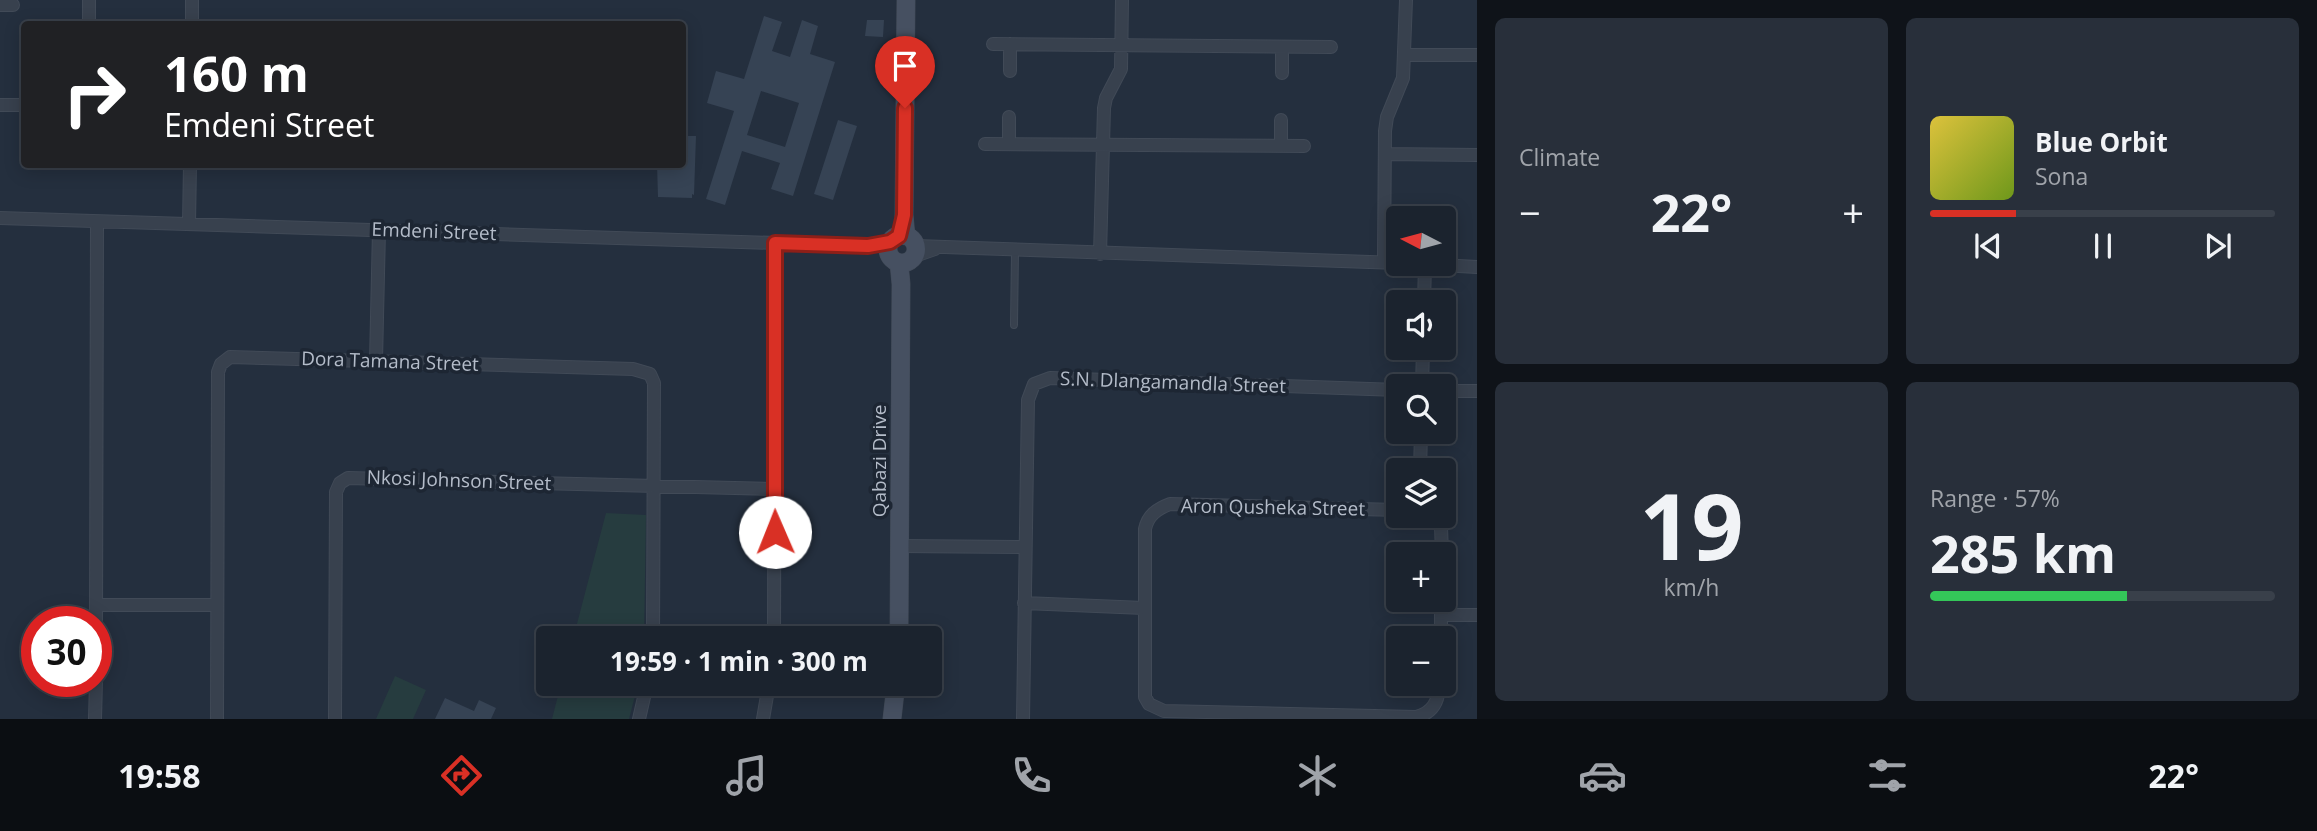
<!DOCTYPE html>
<html lang="en">
<head>
<meta charset="utf-8">
<style>
  :root { --surface:#1b232e; --page:#282f3a; --text:#f1f3f6; --muted:#a0a4aa; --line:#39404a; --accent:#d93025 }
  body { margin:0; font-family:"Open Sans",sans-serif; background:var(--page); color:var(--text); height:100vh; display:flex; flex-direction:column; font-size:26px; white-space:nowrap }
  * { box-sizing:border-box; margin:0 }
  p { font-size:23px; color:var(--muted) }
  .icon { flex:none; width:38px; height:38px; fill:none; stroke:currentColor; stroke-width:2; stroke-linecap:round; stroke-linejoin:round }
  .map { position:relative; flex:1; overflow:hidden }
  .side { display:flex; flex-direction:column; gap:18px; padding:18px; background:#0f1319; width:840px }
  .side>* { flex:none }
  .guide { position:absolute; left:21px; top:21px; width:665px; height:147px; border-radius:7px; box-shadow:0 4px 18px #0003,0 0 0 2px var(--line); background:#202124; color:#fff; overflow:hidden }
  .needle { width:46px; rotate:276deg }
  .buttons { position:absolute; left:1386px; top:206px; display:grid; gap:14px }
  .buttons a { display:grid; place-items:center; width:70px; height:70px; border-radius:7px; background:var(--surface); box-shadow:0 4px 18px #0003,0 0 0 2px var(--line); font-size:35px }
  .speed { position:absolute; left:21px; top:606px; display:flex; gap:14px; font-size:35px; font-weight:700; text-align:center }
  .speed>* { display:grid; place-content:center; width:91px; height:91px; border-radius:50%; background:var(--surface); box-shadow:0 4px 18px #0003,0 0 0 2px var(--line); line-height:1 }
  .speed .limit { border:10px solid #d22; background:#fff; color:#111 }
  .pin { position:absolute; display:grid; place-items:center; width:60px; height:60px; color:#fff; margin:-72px -30px; border-radius:50% 50% 50% 0; rotate:-45deg; box-shadow:0 0 7px #0007 }
  .pin .icon { rotate:45deg }
  .me { position:absolute; width:77px; margin:-38px; rotate:359deg; stroke-linejoin:round; filter:drop-shadow(0 0 5px #0008) }
  .turn { display:flex; align-items:center; gap:24px; height:147px; padding:0 28px; font-size:32px }
  .turn .icon { width:91px; height:91px; stroke-width:2.5 }
  .turn b { display:block; font-size:49px; line-height:60px }
  .big { font-size:52px; font-weight:700; line-height:1.1 }
  .side .widget { flex:1; display:flex; flex-direction:column; justify-content:center; gap:10px; min-width:0; padding:0 24px; border-radius:10px; background:var(--page) }
  .side .dial { align-items:center; gap:0 }
  .dial b { font-size:91px; line-height:1 }
  .song { display:flex; align-items:center; gap:21px }
  .cover { width:84px; height:84px; border-radius:10px; background:linear-gradient(135deg,hsl(50 70% 55%),hsl(80 70% 35%)) }
  .played { height:7px; border-radius:4px; background:linear-gradient(90deg,var(--accent) 25%,var(--line) 25%) }
  .keys { display:flex; justify-content:space-around; direction:ltr }
  .heat { display:flex; justify-content:space-between; align-items:center; font-size:38px; direction:ltr }
  .charge { height:10px; border-radius:5px; background:linear-gradient(90deg,#34c759 57%,var(--line) 0) }
  .side .tiles { flex:1; display:grid; gap:18px; grid-template-columns:repeat(2,1fr) }
  .trip { position:absolute; left:536px; top:626px; width:406px; height:70px; border-radius:7px; background:var(--surface); box-shadow:0 4px 18px #0003,0 0 0 2px var(--line); font-weight:700; line-height:70px; text-align:center }
  .dock { display:flex; height:112px; justify-content:space-around; align-items:center; background:#0b0e12; color:var(--muted) }
  .dock .icon { width:49px; height:49px }
  .dock .on { color:var(--accent) }
  .dock b { font-size:32px; color:var(--text) }
  main { display:flex; flex:1; min-height:0 }
  .map>svg:first-child { display:block }
  .green { fill:#263c3f }
  .building { fill:#364354; fill-rule:evenodd }
  .lines { fill:none; stroke-linecap:round; stroke-linejoin:round }
  .lane-casing { stroke:#414a57; stroke-width:8 }
  .street-casing { stroke:#414a57; stroke-width:14 }
  .secondary-casing { stroke:#414a57; stroke-width:19 }
  .lane { stroke:#38414e; stroke-width:6 }
  .street { stroke:#38414e; stroke-width:12 }
  .secondary { stroke:#465061; stroke-width:18 }
  .route-casing { stroke:#8d1f18; stroke-width:18 }
  .route { stroke:#d93025; stroke-width:12 }
  .labels { text-anchor:middle; stroke-width:7; stroke-linejoin:round; paint-order:stroke }
  .street-label { font-size:19px; fill:#b4bcc9; stroke:#1d2633 }
</style>
</head>
<body>
<main>
<div class="map">
<svg width="1477" height="719" viewBox="0 0 1477 719">
  <rect width="100%" height="100%" fill="#242f3e"/>
  <!-- green -->
  <path class="green" d="M606 513 646 515 644 639H573Z
    M395 676 426 690 413 719H376Z
    M561 684H638L629 719H552Z"/>
  <!-- building -->
  <path class="building" d="M764 16 782 22 772 51 790 57 802 20 818 26 810 54 835 62 793 196 771 189 780 163 742 151 725 205 706 199 734 111 707 103 716 71 744 79ZM761 91 799 103 785 147 747 135Z
    M867 20H884L883 37 865 36Z
    M838 120 857 126 833 200 814 194Z
    M682 136H696L694 195 692 194V198L658 197 657 164H682Z
    M445 698 474 711 479 700 496 708 491 719H435Z"/>
  <g class="lines">
    <!-- lane casing -->
    <g class="lane-casing">
      <path id="lane" d="M1014 325 1015 251"/>
    </g>
    <!-- street casing -->
    <g class="street-casing">
      <path id="street" d="M0 5H13
        M89 24V0
        M192 24V0
        M993 44 1331 47
        M1405 55H1477
        M1010 71V44
        M1282 73V47
        M0 105H24
        M985 144 1304 146
        M1009 144V117
        M1281 146V120
        M1385 154 1477 155
        M0 218 868 246 890 242
        M189 224 190 164
        M916 246 1398 263
        M1100 254 1104 108 1106 98 1121 69 1122 0
        M915 256 935 249
        M1384 262 1385 131 1387 117 1403 78 1406 0
        M1422 264 1477 267
        M1424 303 1425 264
        M376 361 379 230
        M1422 387 1423 348
        M1444 391H1477
        M1420 471 1421 432
        M1398 510 1170 504C1157 509 1148 515 1145 529V697L1149 704 1164 711 1416 717C1433 713 1439 701 1439 684
        M1435 516 1441 526 1442 555
        M899 546 1025 547
        M1024 603 1144 608
        M96 605H217
        M1441 615H1477
        M96 630 97 222
        M774 639 775 243
        M1441 639V600
        M95 719 96 681
        M217 719 218 372 221 364 230 357 633 369 650 374 654 383 653 639
        M335 719 336 492 340 483 348 478 774 489
        M639 719 647 684
        M763 719 769 684
        M1023 719 1028 400 1034 384 1050 378 1398 390"/>
    </g>
    <!-- secondary casing -->
    <g class="secondary-casing">
      <path id="secondary" d="M906 0 904 215 906 236
        M888 249a14 14 0 1 1 28 0a14 14 0 1 1-28 0Z
        M899 639 901 284 899 263
        M892 719 896 684"/>
    </g>
    <!-- lane -->
    <use href="#lane" class="lane"/>
    <!-- street -->
    <use href="#street" class="street"/>
    <!-- secondary -->
    <use href="#secondary" class="secondary"/>
  </g>
  <g class="lines">
    <!-- route casing -->
    <g class="route-casing">
      <path id="route" d="M775 532V243L868 246 890 242 899 236 904 215 905 108"/>
    </g>
    <!-- route -->
    <use href="#route" class="route"/>
  </g>
  <g class="labels">
    <!-- street labels -->
    <g class="street-label">
      <text transform="translate(434 231) rotate(2)" y="7">Emdeni Street</text>
      <text transform="translate(390 361) rotate(2)" y="7">Dora Tamana Street</text>
      <text transform="translate(1173 382) rotate(2)" y="7">S.N. Dlangamandla Street</text>
      <text transform="translate(879 461) rotate(-90)" y="7">Qabazi Drive</text>
      <text transform="translate(459 480) rotate(2)" y="7">Nkosi Johnson Street</text>
      <text transform="translate(1273 507) rotate(1)" y="7">Aron Qusheka Street</text>
    </g>
  </g>
</svg>
<div class="buttons">
<a><svg class="needle" viewBox="-14 -14 28 28"><path d="M0-13l5 13h-10z" fill="#e53935"/><path d="M0 13l5-13h-10z" fill="#a0a4aa"/></svg></a>
<a><svg class="icon" aria-label="sound" viewBox="0 0 24 24"><path d="M4 9h4l5-4v14l-5-4H4zM17 9q2 3 0 6"/></svg></a>
<a><svg class="icon" aria-label="search" viewBox="0 0 24 24"><circle cx="10" cy="10" r="6"/><path d="M15 15l6 6"/></svg></a>
<a><svg class="icon" aria-label="layers" viewBox="0 0 24 24"><path d="M12 4l9 5-9 5-9-5zM3 14l9 5 9-5"/></svg></a>
<a>+</a>
<a>−</a>
</div>
<div class="speed"><div class="limit">30</div></div>
<div class="pin" style="left:905px;top:108px;background:#d93025"><svg class="icon" aria-label="arrive" viewBox="0 0 24 24"><path d="M6 21V4h12l-3 4 3 4H6"/></svg></div>
<svg class="me" style="left:775px;top:532px" viewBox="-20 -20 40 40"><circle r="19" fill="#fff"/><path d="M0-13L10 11 0 6-10 11z" fill="#d93025"/></svg>
<div class="trip">19:59 · 1 min · 300 m</div>
<div class="guide">
<div class="turn"><svg class="icon" aria-label="right" viewBox="0 0 24 24"><path d="M7 20v-9h11M14 6l5 5-5 5"/></svg><div><b>160 m</b>Emdeni Street</div></div>
</div>
</div>
<section class="side">
<div class="tiles">
<div class="widget"><p>Climate</p>
<div class="heat"><a>−</a><b class="big">22°</b><a>+</a></div>
</div>
<div class="widget">
<div class="song"><i class="cover"></i><div><b>Blue Orbit</b><p>Sona</p></div></div>
<div class="played"></div>
<div class="keys"><svg class="icon" aria-label="previous" viewBox="0 0 24 24"><path d="M18 5L8 12l10 7zM5 5v14"/></svg><svg class="icon" aria-label="pause" viewBox="0 0 24 24"><path d="M8 5v14M16 5v14"/></svg><svg class="icon" aria-label="next" viewBox="0 0 24 24"><path d="M6 5l10 7-10 7zM19 5v14"/></svg></div>
</div>
<div class="widget dial"><b>19</b><p>km/h</p></div>
<div class="widget"><p>Range · 57%</p><b class="big">285 km</b><div class="charge"></div></div>
</div>
</section>
</main>
<nav class="dock">
<b>19:58</b>
<svg class="icon on" aria-label="directions" viewBox="0 0 24 24"><path d="M12 3l9 9-9 9-9-9zM9 14v-3h6M13 9l2 2-2 2"/></svg>
<svg class="icon" aria-label="music" viewBox="0 0 24 24"><path d="M9 18V5l10-2v13"/><circle cx="6" cy="18" r="3"/><circle cx="16" cy="16" r="3"/></svg>
<svg class="icon" aria-label="phone" viewBox="0 0 24 24"><path d="M5 4h4l2 5-3 2q2 4 5 5l2-3 5 2v4C11 20 4 13 5 4z"/></svg>
<svg class="icon" aria-label="climate" viewBox="0 0 24 24"><path d="M12 3v18M4 7l16 10M4 17L20 7"/></svg>
<svg class="icon" aria-label="car" viewBox="0 0 24 24"><path d="M5 17H2v-5l4-1 3-4h7l3 4 3 1v5h-3M9 17h6M6 11h13"/><circle cx="7" cy="17" r="2"/><circle cx="17" cy="17" r="2"/></svg>
<svg class="icon" aria-label="filters" viewBox="0 0 24 24"><path d="M4 7h16M4 17h16"/><circle cx="9" cy="7" r="2"/><circle cx="15" cy="17" r="2"/></svg>
<b>22°</b>
</nav>
</body>
</html>
